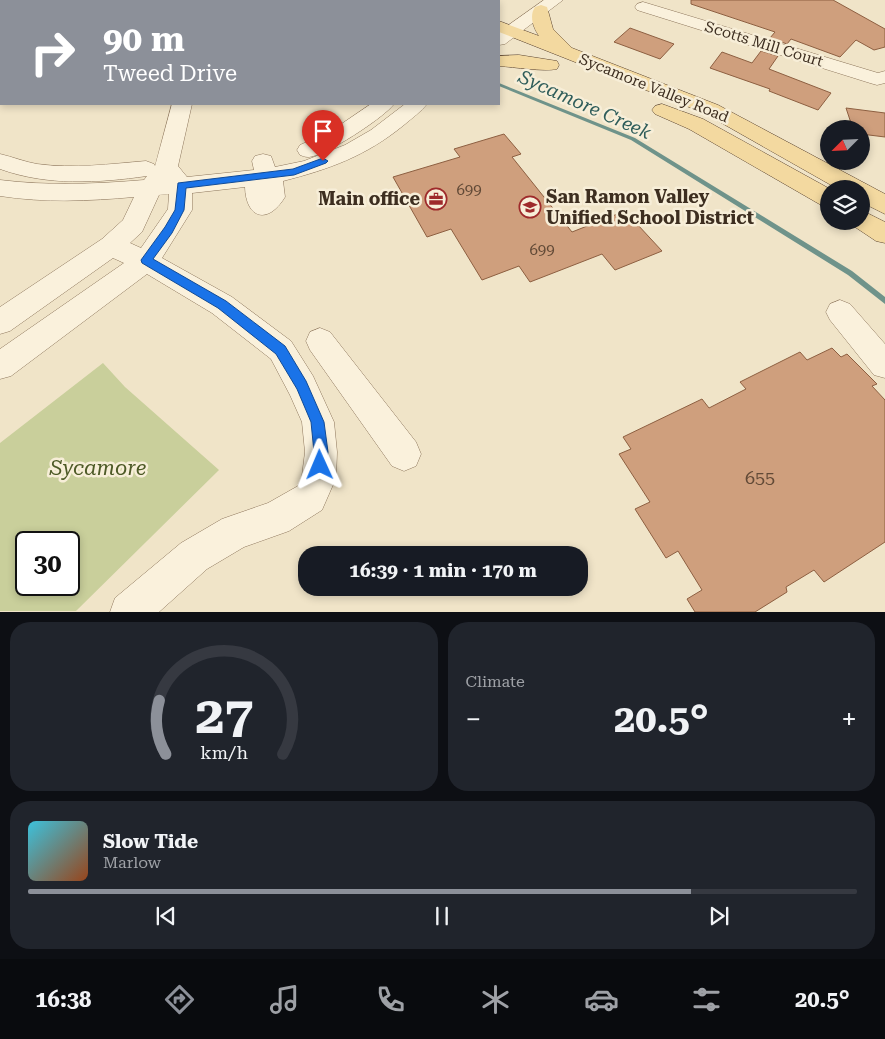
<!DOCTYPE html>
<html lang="en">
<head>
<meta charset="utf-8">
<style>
  :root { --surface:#171b24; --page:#20242c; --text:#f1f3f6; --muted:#9ea1a6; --line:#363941; --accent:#8c9099 }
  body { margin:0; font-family:"Roboto Serif",serif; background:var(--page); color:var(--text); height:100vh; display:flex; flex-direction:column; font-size:19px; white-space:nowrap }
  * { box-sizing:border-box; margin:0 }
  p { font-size:16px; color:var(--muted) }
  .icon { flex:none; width:28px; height:28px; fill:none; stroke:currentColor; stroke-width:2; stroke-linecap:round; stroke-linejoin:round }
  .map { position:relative; height:612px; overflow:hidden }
  .details { display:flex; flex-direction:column; gap:10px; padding:10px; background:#0d0f14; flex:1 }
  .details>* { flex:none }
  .hud { position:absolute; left:0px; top:0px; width:500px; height:105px; box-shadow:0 2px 8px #0003; background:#8c9099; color:#fff; overflow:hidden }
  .needle { width:32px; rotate:246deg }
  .fabs { position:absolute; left:820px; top:120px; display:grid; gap:10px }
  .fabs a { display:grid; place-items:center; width:50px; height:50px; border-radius:50%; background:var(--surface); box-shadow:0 2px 8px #0003; font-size:25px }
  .speed { position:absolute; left:15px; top:531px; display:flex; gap:10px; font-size:25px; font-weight:700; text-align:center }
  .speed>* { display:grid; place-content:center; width:65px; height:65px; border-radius:50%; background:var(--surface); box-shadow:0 2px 8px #0003; line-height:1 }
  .speed .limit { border:2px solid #111; border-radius:8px; background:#fff; color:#111 }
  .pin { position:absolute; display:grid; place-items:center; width:42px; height:42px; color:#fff; margin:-51px -21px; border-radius:50% 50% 50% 0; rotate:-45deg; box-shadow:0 0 5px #0007 }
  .pin .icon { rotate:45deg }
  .me { position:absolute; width:55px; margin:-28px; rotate:359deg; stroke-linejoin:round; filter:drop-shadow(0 0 4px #0008) }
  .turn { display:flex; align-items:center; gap:18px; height:105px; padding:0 20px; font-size:22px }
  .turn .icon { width:65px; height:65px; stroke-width:2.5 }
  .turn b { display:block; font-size:35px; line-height:42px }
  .big { font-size:38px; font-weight:700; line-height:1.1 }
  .details .tile { flex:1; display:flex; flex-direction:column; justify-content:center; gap:8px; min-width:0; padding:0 18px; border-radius:20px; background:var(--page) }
  .details .dial { align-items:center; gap:0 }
  .dial svg { height:130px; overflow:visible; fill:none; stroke:var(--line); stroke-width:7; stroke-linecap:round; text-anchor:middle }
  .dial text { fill:var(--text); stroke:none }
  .song { display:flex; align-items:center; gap:15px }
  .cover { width:60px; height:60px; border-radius:8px; background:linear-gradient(135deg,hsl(190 70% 55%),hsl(20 70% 35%)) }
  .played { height:5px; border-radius:2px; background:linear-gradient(90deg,var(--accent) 80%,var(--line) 80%) }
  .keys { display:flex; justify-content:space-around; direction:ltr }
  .heat { display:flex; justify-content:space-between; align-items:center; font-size:28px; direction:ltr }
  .details .tiles { flex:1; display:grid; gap:10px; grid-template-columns:1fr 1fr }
  .tile:last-child { grid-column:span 2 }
  .trip { position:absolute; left:298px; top:546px; width:290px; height:50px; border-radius:20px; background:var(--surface); box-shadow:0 2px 8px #0003; font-weight:700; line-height:50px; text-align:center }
  .tab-bar { display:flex; height:80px; justify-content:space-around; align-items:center; background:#090b0e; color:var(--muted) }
  .tab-bar .icon { width:35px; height:35px }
  .tab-bar .current { color:var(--accent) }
  .tab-bar b { font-size:22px; color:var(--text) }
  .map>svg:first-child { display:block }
  .green { fill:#c9cf9b; fill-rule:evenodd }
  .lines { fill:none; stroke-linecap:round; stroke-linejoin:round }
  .stream { fill:#6f938a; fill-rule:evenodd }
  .building { fill:#cf9f7d; stroke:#8d5f41 }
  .minor-casing { stroke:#8d765c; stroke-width:1 }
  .major-casing { stroke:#5b4430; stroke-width:1 }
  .minor { fill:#faf1dc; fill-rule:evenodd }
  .major { fill:#f3d9a0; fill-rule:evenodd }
  .route { fill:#1a73e8; stroke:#114b97 }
  .labels { text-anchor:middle; stroke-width:5; stroke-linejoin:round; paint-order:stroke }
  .far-street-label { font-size:15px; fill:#3d2e20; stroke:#f7eed8 }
  .number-label { font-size:15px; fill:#624a37 }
  .poi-label { font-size:18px; font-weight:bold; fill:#3d2e20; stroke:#f7eed8; text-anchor:start }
  .near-number-label { font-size:18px; fill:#624a37 }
  .water-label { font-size:19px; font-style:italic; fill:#2f5d5a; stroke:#f7eed8 }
  .near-park-label { font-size:21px; font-style:italic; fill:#4d5a26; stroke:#f7eed8 }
</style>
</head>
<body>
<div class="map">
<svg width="885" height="612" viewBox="0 0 885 612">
  <rect width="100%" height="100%" fill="#f0e4c8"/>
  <!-- green -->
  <path class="green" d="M103 363 125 387 219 470 76 611H0V443ZM26 542H69V585H26Z"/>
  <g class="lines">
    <!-- stream -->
    <path class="stream" d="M304 0H310L311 1H306Z
      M499 83 635 138 852 271 885 297V304L848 275 631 140 499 86Z"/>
  </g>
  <!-- building -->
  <path class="building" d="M691 0H833L885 29V47L874 50 856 40 840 57 791 39 787 44 770 38 775 32 691 4Z
    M630 28 674 44 660 59 614 42Z
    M761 51 778 56 769 69 831 93 818 110 769 91 770 89 710 68 722 52 752 63Z
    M846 108 885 113V137L861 134V129H853Z
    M504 134 521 154 512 157 572 232 625 211 662 251 615 270 602 254 530 282 519 266 482 280 451 229 427 237 393 177 460 157 454 149Z
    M832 348 841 357 847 354 877 384 872 386 885 400V542L824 582 814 570 786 587 787 592 755 612H695L687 599 702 590 678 551 666 558 635 509 650 502 619 454 631 449 623 437 702 399 709 408 746 389 740 382 800 352 807 360Z"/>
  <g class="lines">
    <!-- minor casing -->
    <g class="minor-casing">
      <path id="minor" d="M101 0H118L119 1H102Z
        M544 0H563L505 44 499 45V32Z
        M643 2 878 73 885 71V83L877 85 870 83 637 10 635 7 637 4Z
        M172 104H192L178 166 187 177 254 170 252 161 255 156 263 154 271 156 275 167 304 161 345 145 371 130 405 104H427C421 112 412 118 404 125 366 156 330 169 283 181L285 197C268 225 246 219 245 187L192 193V210L162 258 232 297 291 341 313 376 334 422 337 452 336 478 322 510 289 531 244 547 207 569 159 612H110L115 598 181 543 222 519 268 503 298 486 302 476 305 452 302 422 290 395 271 359 212 313 147 274 11 376 0 379V349L124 263 113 258 10 331 0 334V307L102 239 123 220 134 197C89 201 45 203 0 196V180C48 186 96 184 144 180L147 176C98 183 47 186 0 169V154C13 157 25 162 37 164 74 169 110 164 146 161L154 164 155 166ZM169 194 168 209 141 248 130 243 142 232 159 195Z
        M371 104H394C385 117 324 157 308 157 305 157 303 156 300 155L297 150 300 145 331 131Z
        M840 300 850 304 885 344V378L874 375 830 320 826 312 830 304Z
        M320 328 330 332 416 442 421 454 416 466 404 471 392 466 310 350 306 341 310 332Z"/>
    </g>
    <!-- major casing -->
    <g class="major-casing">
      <path id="major" d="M384 0H402L403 1H385Z
        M424 0H443L444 1H425Z
        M541 5 547 7 553 29 572 48 718 105 885 194V214L861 202V189H838L704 113 499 32V21L539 36C533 27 529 16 535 7Z
        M519 55 557 61 559 65 557 69C544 72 514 67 499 66V56Z
        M662 104 703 119 830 189 829 207 821 205 689 129 655 114 652 110 655 106Z
        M861 210 885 222V243L876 241 852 225 850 221H861Z"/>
    </g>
    <!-- minor -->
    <use href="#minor" class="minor"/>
    <!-- major -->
    <use href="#major" class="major"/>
  </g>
  <!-- route -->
  <path class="route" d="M323 158 328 161 326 163 294 175 186 188 184 210 172 233 153 259 226 301 285 346 306 381 324 422 328 452 325 470 320 472 315 470 313 465 314 452 311 422 297 389 276 354 218 308 142 263 141 260 165 227 175 210 178 183 293 169Z"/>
  <!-- icons -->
  <defs>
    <g id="office-ring" transform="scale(1.125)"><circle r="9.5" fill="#f7eed8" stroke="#9e2a2b" stroke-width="1.5"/><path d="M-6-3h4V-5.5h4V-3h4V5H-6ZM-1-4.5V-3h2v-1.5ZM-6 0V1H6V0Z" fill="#9e2a2b"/></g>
    <g id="school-ring" transform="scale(1.125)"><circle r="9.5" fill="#f7eed8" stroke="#9e2a2b" stroke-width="1.5"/><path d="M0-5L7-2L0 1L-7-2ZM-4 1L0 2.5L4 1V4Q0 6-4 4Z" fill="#9e2a2b"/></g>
  </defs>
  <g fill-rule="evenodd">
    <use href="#office-ring" x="436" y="199"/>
    <use href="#school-ring" x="530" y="207"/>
  </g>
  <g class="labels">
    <!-- far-street labels -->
    <g class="far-street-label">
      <text transform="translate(764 44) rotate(17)" y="5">Scotts Mill Court</text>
      <text transform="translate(654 88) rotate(22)" y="5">Sycamore Valley Road</text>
    </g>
    <!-- number labels -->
    <g class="number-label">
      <text x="469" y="195">699</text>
      <text x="542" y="255">699</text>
    </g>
    <!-- poi labels -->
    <g class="poi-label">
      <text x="546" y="203">San Ramon Valley<tspan x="546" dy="21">Unified School District</tspan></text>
      <text x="420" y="205" text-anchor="end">Main office</text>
    </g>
    <!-- near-number labels -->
    <g class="near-number-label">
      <text x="760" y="484">655</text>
    </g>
    <!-- water labels -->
    <g class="water-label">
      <text transform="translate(585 104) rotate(24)" y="7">Sycamore Creek</text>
    </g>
    <!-- near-park labels -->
    <g class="near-park-label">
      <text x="98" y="475">Sycamore</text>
    </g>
  </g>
</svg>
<div class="fabs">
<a><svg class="needle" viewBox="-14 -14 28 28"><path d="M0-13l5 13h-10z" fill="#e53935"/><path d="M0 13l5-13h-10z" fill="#9ea1a6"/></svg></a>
<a><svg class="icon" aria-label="layers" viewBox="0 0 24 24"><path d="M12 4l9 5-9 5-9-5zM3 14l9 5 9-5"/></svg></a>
</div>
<div class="speed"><div class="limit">30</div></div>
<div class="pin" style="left:323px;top:161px;background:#d93025"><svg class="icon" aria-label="arrive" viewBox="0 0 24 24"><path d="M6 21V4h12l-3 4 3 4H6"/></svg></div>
<svg class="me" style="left:320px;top:465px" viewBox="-20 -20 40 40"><path d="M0-17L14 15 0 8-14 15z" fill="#1a73e8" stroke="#fff" stroke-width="4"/></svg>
<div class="trip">16:39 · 1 min · 170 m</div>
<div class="hud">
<div class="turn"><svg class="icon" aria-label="right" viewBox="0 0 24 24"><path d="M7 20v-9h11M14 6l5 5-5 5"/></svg><div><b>90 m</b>Tweed Drive</div></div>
</div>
</div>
<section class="details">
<div class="tiles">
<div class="tile dial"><svg viewBox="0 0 100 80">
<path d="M14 69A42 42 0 1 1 86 69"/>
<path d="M14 69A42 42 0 0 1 10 36" stroke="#8c9099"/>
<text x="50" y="56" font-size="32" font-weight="700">27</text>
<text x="50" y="72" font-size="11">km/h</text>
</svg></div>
<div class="tile"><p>Climate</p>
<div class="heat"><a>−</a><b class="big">20.5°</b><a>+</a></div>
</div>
<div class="tile">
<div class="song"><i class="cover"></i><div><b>Slow Tide</b><p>Marlow</p></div></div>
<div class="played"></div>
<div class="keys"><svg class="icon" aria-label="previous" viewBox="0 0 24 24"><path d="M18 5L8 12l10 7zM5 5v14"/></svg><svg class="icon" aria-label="pause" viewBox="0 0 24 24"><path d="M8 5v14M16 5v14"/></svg><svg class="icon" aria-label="next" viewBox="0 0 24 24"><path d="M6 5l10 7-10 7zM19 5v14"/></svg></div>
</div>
</div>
</section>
<nav class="tab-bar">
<b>16:38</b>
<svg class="icon current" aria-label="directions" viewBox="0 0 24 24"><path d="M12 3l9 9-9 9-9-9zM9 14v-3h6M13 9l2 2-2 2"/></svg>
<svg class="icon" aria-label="music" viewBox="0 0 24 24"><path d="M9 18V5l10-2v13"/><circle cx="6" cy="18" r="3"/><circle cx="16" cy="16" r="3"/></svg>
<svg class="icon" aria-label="phone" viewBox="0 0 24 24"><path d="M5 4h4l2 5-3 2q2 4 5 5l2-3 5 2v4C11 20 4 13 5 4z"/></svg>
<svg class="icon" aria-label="climate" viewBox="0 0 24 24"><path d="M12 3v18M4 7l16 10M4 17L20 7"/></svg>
<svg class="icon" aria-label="car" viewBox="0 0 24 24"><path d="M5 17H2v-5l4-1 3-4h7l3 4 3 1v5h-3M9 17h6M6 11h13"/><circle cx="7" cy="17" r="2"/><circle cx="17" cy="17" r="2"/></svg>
<svg class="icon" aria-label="filters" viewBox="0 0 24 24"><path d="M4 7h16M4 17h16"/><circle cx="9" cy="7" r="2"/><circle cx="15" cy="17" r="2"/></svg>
<b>20.5°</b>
</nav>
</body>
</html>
